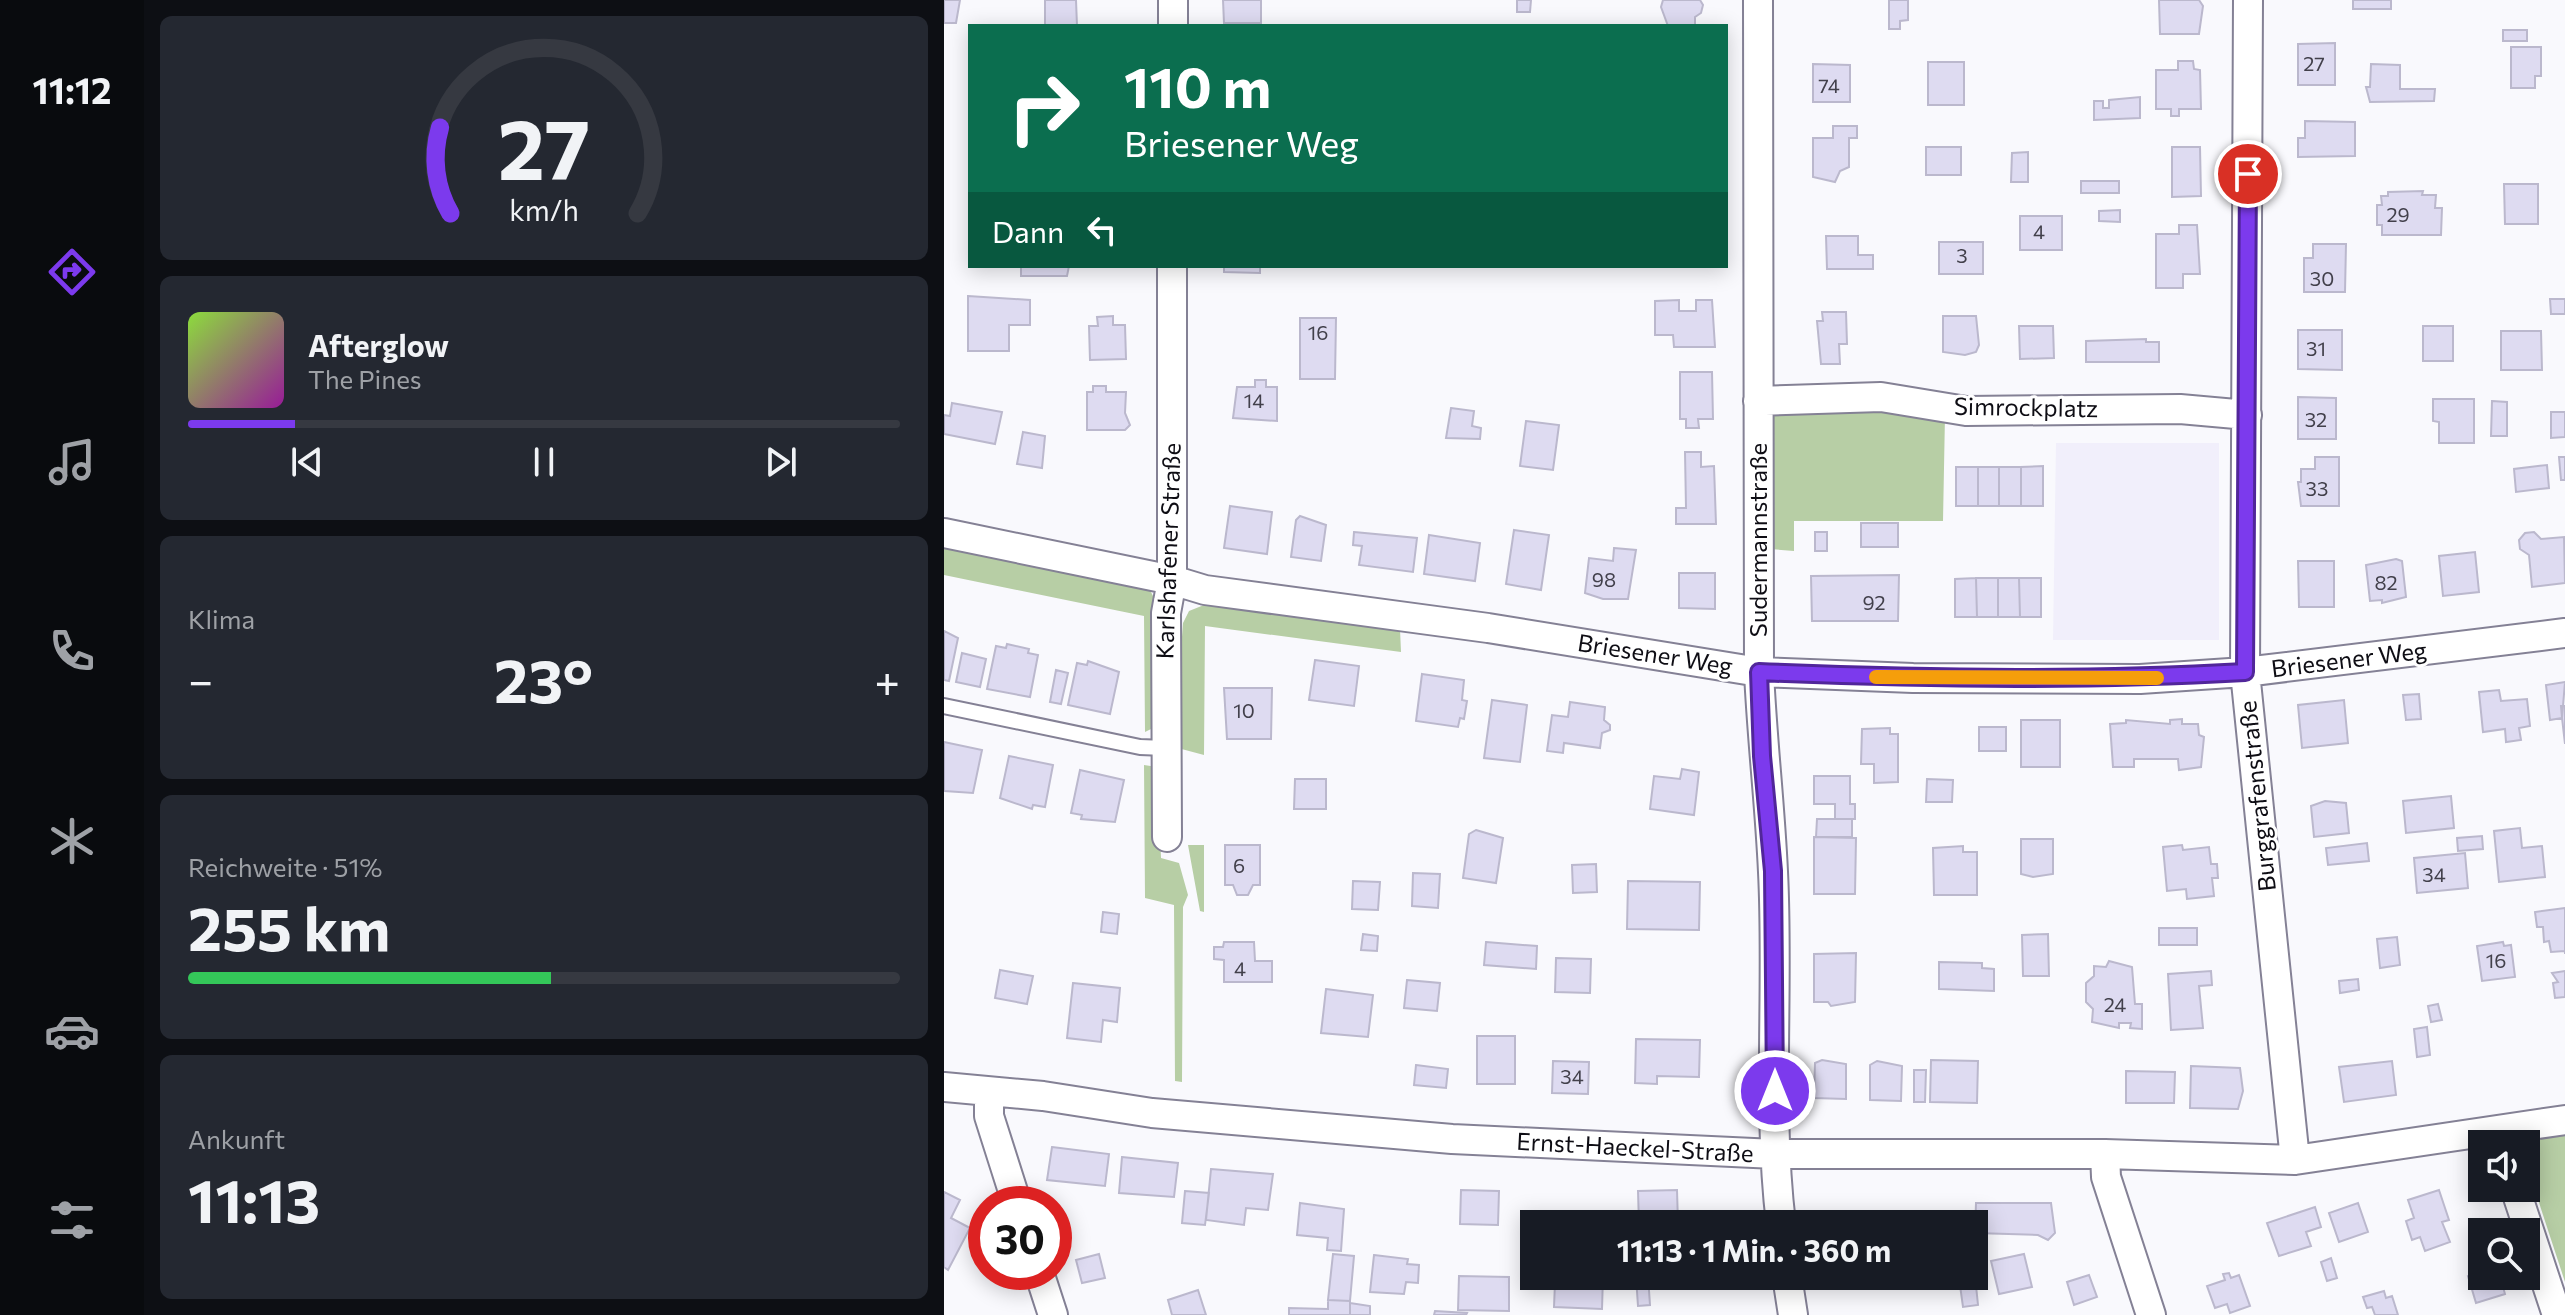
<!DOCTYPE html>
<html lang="de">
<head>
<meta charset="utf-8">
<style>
  :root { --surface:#171b24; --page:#242831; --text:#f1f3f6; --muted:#9ea1a6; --line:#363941; --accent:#7c3aed }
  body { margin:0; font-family:Commissioner,sans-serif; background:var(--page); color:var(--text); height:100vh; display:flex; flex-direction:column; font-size:30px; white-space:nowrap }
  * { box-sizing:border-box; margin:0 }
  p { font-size:26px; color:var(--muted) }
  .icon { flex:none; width:44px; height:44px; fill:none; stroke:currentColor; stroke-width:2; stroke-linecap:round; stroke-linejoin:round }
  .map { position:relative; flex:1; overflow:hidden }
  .sheet { display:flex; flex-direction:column; gap:16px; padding:16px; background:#0d0f14; width:800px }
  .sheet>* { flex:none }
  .banner { position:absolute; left:24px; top:24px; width:760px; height:244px; border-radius:0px; box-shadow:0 4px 20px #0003; background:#0b6e4f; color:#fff; overflow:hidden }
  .buttons { position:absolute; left:1524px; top:1130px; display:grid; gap:16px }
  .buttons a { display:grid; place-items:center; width:72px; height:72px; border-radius:0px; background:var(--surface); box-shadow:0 4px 20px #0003; font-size:40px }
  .speed { position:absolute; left:24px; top:1186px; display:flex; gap:16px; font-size:40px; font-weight:700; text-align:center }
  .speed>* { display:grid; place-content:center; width:104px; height:104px; border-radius:50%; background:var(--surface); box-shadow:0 4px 20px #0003; line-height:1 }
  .speed .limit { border:12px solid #d22; background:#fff; color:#111 }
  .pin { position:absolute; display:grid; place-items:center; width:68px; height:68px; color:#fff; margin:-34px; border:4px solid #fff; border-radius:50%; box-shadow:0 2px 8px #0007 }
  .me { position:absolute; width:88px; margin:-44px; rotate:0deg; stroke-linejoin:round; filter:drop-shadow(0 0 6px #0008) }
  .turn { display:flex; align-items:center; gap:28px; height:168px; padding:0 24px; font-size:36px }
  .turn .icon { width:104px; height:104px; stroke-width:2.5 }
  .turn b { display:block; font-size:56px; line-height:68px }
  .then { display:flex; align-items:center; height:76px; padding:0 24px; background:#0003; gap:16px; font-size:30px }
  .big { font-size:60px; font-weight:700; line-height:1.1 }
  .sheet .tile { flex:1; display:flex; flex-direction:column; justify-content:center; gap:12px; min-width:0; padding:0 28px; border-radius:12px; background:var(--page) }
  .sheet .dial { align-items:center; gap:0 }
  .dial svg { height:208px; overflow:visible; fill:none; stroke:var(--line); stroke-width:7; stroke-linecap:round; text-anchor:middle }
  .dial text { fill:var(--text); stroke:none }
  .song { display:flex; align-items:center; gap:24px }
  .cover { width:96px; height:96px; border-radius:12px; background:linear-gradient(135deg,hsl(90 70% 55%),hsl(300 70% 35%)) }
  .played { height:8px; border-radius:4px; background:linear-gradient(90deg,var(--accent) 15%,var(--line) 15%) }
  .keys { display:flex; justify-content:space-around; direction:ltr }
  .heat { display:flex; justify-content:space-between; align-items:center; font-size:44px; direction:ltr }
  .charge { height:12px; border-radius:6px; background:linear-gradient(90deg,#34c759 51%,var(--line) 0) }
  .trip { position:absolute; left:576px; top:1210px; width:468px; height:80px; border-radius:0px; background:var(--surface); box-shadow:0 4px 20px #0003; font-weight:700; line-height:80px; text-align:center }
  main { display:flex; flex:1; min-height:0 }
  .menu { display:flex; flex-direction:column; width:144px; justify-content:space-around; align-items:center; background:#090b0e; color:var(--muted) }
  .menu .icon { width:56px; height:56px }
  .menu .active { color:var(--accent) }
  .menu b { font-size:36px; color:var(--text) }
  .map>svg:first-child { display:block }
  .built { fill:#f1effb }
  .green { fill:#b7cea5 }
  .building { fill:#dedbf1; stroke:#bbb8cd; stroke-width:2 }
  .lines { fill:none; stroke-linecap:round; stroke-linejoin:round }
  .lane-casing { stroke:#848195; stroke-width:18 }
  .street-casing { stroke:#848195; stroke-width:32 }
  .lane { stroke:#fff; stroke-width:14 }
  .street { stroke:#fff; stroke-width:28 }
  .route-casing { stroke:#51269a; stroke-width:20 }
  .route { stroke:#7c3aed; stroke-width:14 }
  .slow { stroke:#f59e0b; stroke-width:14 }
  .labels { text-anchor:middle; stroke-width:6; stroke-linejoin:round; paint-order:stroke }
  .number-label { font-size:20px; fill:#42404b }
  .street-label { font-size:24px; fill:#0e0d14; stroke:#fff }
</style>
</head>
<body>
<main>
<nav class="menu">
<b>11:12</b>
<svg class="icon active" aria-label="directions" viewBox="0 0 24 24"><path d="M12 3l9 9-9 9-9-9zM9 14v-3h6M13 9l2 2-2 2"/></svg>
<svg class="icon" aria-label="music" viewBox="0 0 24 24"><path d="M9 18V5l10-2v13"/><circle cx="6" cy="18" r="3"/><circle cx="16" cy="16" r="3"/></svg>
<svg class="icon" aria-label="phone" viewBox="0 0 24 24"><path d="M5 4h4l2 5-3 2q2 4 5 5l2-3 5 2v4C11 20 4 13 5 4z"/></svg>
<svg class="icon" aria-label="climate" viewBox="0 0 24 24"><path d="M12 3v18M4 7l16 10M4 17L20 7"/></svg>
<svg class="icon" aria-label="car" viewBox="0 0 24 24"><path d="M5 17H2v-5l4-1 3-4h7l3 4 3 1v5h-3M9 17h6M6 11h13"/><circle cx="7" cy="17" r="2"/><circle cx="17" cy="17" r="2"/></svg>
<svg class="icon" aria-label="filters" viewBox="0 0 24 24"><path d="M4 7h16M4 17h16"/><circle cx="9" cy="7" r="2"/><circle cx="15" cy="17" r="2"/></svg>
</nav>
<section class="sheet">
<div class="tile dial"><svg viewBox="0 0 100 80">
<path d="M14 69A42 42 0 1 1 86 69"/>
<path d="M14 69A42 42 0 0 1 10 36" stroke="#7c3aed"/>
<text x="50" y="56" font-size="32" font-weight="700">27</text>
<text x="50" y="72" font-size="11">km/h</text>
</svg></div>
<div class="tile">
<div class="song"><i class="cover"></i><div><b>Afterglow</b><p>The Pines</p></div></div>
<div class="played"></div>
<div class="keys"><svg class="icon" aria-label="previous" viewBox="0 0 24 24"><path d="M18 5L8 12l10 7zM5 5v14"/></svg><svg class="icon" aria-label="pause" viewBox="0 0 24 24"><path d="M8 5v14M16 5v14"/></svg><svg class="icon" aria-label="next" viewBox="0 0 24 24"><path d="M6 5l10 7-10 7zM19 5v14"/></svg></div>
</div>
<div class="tile"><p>Klima</p>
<div class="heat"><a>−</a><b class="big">23°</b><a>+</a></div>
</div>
<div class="tile"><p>Reichweite · 51%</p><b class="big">255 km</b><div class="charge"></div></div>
<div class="tile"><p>Ankunft</p><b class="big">11:13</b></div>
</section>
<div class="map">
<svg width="1621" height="1315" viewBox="0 0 1621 1315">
  <rect width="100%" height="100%" fill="#f9f9fd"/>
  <!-- built -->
  <path class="built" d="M1112 443H1275V640H1109Z"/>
  <!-- green -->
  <path class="green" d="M893 408 1001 415 999 521H850V551L826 549 827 412Z
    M0 545 206 590 213 604 211 727 201 732 200 616 0 575Z
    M265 603 456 629 457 652 261 626 260 755 230 747 239 623 245 611Z
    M200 765 213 767 217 858 235 863 244 895 239 907 238 1082 231 1081 230 905 201 898Z
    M244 845H260V912L256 911Z
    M1621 1134V1282L1582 1163 1589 1138Z"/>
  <!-- building -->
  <path class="building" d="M0 0H16L12 23H0Z
    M101 0H132L133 26H101Z
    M279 0H317V23H280Z
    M573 0H587L586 12H573Z
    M719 0H756L759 5 757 13 751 17V26H724L717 7Z
    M945 0H964V20L956 21V29H945Z
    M1215 0H1255L1259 6 1255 34H1216Z
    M1409 0H1447V9H1409Z
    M1559 30H1583V41H1559Z
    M1391 43V85H1354V44Z
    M1567 47H1597V76H1591V88H1567Z
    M1234 61H1249L1250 69 1256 70 1257 109H1235V116H1227V109H1212V70H1234Z
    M984 62H1020V105H984Z
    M869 64 906 65V102H869Z
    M1427 64 1456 65V89H1491L1490 101 1426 102 1422 87H1426Z
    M1196 97V118L1150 120V101H1159V108H1165V100Z
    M1361 121 1411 122V156L1354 157V138H1361Z
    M889 126H913V138H905V167L896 171 891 182 869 177V138H889Z
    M982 147H1017V175H982Z
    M1228 147H1256L1257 196 1228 197Z
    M1084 152V182H1067L1068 153Z
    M1137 181H1175V193H1137Z
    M1560 184H1594V224H1561Z
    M1479 191 1478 195H1492L1491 208H1498L1497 235H1438V225H1433V205H1438L1437 196H1444V192Z
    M1176 210V222L1155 221V211Z
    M1076 216H1118V250H1076Z
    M1235 225H1253L1256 274H1239V288H1212V234H1235Z
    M882 236H914V255H929V269H883Z
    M995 242H1039V274H995Z
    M1369 244H1402L1401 292H1360V258H1369Z
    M77 266H125L123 276H77Z
    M280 266H316V273L280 272Z
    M24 296 86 300V325H65V351H24Z
    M1606 299H1621V314H1607Z
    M735 300V311H752V300H768L771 347H730L729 335H711V301Z
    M878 312H902L903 344H895L896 364H877L873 321H879Z
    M169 316V325H181L182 359 146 360 145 326H154L153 317Z
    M999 316H1032L1035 345 1032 352 1021 355 999 352Z
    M356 318H392L391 379H356Z
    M1075 326H1109L1110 358 1076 359Z
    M1479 326H1509V361H1479Z
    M1354 330H1398V370L1354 369Z
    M1557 331H1597L1598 370H1557Z
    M1202 339V342H1215V362H1142V341Z
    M736 372H768L769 419H754L755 428H742V419H736Z
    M311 380H322V387H333V421L289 418 293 387H311Z
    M149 386H162V392H182L181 413 186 425 181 430H143V392H149Z
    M1354 397 1392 398V439H1354Z
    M1489 399H1530V443H1495V422L1489 421Z
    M1548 401 1563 402V436H1547Z
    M8 403 58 412 51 444 0 434V415L6 416Z
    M507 408 530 411 528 426 537 428 536 439 502 438Z
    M1607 412H1621V437L1607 438Z
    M582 421 615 425 609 470 576 466Z
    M79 432 101 436 98 468 73 464Z
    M741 452H757V467L770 466 772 524H732V508H742Z
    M1371 457H1395V506H1357L1354 482H1357V469H1371Z
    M1615 457H1621V480H1617Z
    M1603 465 1605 488 1572 492 1570 469Z
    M1099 466V506H1077V467Z
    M1012 467H1034V506H1012Z
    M1034 467H1055V506H1034Z
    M1055 467H1077V506H1055Z
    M286 506 328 512 323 554 280 548Z
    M356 516 382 525 377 561 347 557 352 520Z
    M917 523H954V547H917Z
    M570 530 605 535 597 590 562 584Z
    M410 532 473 538 469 572 415 565 418 546 409 545Z
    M871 532H883V551H871Z
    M1590 532 1597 539 1620 537 1621 583 1588 587 1585 555 1576 549 1575 540 1581 533Z
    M485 535 536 543 531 581 480 574Z
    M670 548 692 550 684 599H659L641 593 645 558 669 561Z
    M1531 552 1535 592 1499 596 1495 556Z
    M1452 559 1458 561 1462 597 1438 603V600L1426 601 1422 565Z
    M1354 561H1390V607H1355Z
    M735 573H771V609L735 608Z
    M955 575 954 621H868L867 576Z
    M1032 578 1033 617H1011V579Z
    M1032 578H1054V617H1033Z
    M1054 578H1075L1076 617H1054Z
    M1075 578H1097V617H1076Z
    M0 631 14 638 5 681 0 680Z
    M63 644 85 649 84 653 94 655 86 697 43 689 52 646 62 648Z
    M18 653 42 659 36 687 12 682Z
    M371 660 415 666 410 706 365 700Z
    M144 661 175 672 166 714 124 705 133 663 143 665Z
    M112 670 124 673 117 704 106 702Z
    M478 674 520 680 518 700 523 701 520 719 516 718 514 727 472 721Z
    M1621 682 1618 718 1606 720 1602 685Z
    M280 688H328L327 739H283Z
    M1555 690 1557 701 1583 699 1586 726 1575 728 1577 740 1562 742 1561 729 1539 732 1535 692Z
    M1475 694 1477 719 1462 720 1459 695Z
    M548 700 583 705 576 762 540 758Z
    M1400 700 1404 743 1358 748 1354 705Z
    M626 702 661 707 660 720 666 725V730L658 733 656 748 620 743 619 753 603 751 608 715 624 717Z
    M1617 706H1621V744L1618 718Z
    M1238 719V724H1254L1255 735 1260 737 1257 767 1235 770 1234 759H1190V767H1169L1166 724 1182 723V720L1226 724V720Z
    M1077 720H1116V767H1077Z
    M1035 727H1062V751H1035Z
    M946 728V734H954V782L930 783V764H917L918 729Z
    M0 742 38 750 29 793 0 791Z
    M65 756 109 765 101 807 89 805 88 809 56 798Z
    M738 769 755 772 750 815 706 809 710 776 736 779Z
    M136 770 180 780 171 822 137 819 138 815 127 813Z
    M870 776H906V804H911V819H891V804H870Z
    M351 779H382V809H350Z
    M983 779 1009 780 1008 802H982Z
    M1507 796 1510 828 1462 833 1459 801Z
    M1381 801 1402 803 1405 833 1370 837 1367 806Z
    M873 819H908V837H872Z
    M1576 828 1578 848 1598 846 1601 877 1555 882 1550 831Z
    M532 830 559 838 552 883 519 878 525 834Z
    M1538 836 1539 849 1514 851 1513 838Z
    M870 837 912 838 911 894H870Z
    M1077 839H1109V874L1089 877 1077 874Z
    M1423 843 1425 861 1384 865 1382 848Z
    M281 845H316V885H309L304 895H293L289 885H281Z
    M1238 845 1239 850 1265 847 1267 864H1273L1274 878H1268L1270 896 1243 899 1242 889 1223 891 1219 847Z
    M1019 846V852H1033V895H990L989 848Z
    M1521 853 1524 888 1473 893 1470 858Z
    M652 864 653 892 629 893 628 865Z
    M469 873 496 874 494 908 468 906Z
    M409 881 436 882 434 910 408 909Z
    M684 881 756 882 755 930 683 929Z
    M1621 908V954V951L1607 952 1605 941 1600 942 1599 927H1593L1591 912Z
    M159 912 175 914 173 934 157 932Z
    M1215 928H1253V945H1215Z
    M419 934 434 936 433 951 417 950Z
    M1104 934 1105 976H1079L1078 935Z
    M1453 937 1456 965 1436 968 1433 939Z
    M280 942H310L311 961H328V982H280V960L270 959V947H279Z
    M542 942 593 946 592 969 540 965Z
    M1559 942 1560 946 1567 945 1571 977 1538 981 1533 946Z
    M912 953 911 1002 887 1006 884 1002H870V954Z
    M612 958 647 959 646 993 611 992Z
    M1165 961 1188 967 1191 1004H1198V1029L1186 1028 1187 1023H1175V1028L1148 1022 1149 1009 1142 1002V983L1150 976V966L1162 967Z
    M995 962 1038 963V968L1050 969V991L995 989Z
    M56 970 89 976 83 1004 51 998Z
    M1267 971 1268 985 1255 986 1259 1028 1227 1030 1224 974Z
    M1621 971V997L1611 998 1609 983 1614 982 1608 973Z
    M1414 979 1415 990 1396 993 1395 981Z
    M463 980 496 983 493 1011 460 1008Z
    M129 983 176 988 173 1022 159 1020 157 1042 123 1038Z
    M382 989 429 995 424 1037 377 1033Z
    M1494 1004 1498 1020 1487 1022 1484 1006Z
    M1483 1027 1486 1055 1473 1057 1470 1029Z
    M533 1036H571V1084H533Z
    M692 1039 756 1040 755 1077 713 1076V1084L691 1083Z
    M878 1060 902 1064V1099L870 1098 871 1063Z
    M987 1060 1034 1061 1033 1103 986 1102Z
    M609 1061 645 1062 644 1094 608 1093Z
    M933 1061 958 1066 957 1101 926 1100V1065Z
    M1448 1061 1452 1095 1400 1102 1395 1067Z
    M472 1065 504 1069 502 1088 470 1085Z
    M1247 1066 1296 1068 1299 1091 1294 1109 1246 1108Z
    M970 1070H982L981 1102H970Z
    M1182 1071 1231 1072 1230 1103H1182Z
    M108 1147 165 1154 161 1186 103 1180Z
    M178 1157 234 1163 230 1197 175 1193Z
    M267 1169 329 1174 324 1210 302 1208 300 1225 262 1220Z
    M517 1190 555 1191 554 1225 516 1224Z
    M733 1190 734 1224H695L694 1191Z
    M1495 1190 1505 1220 1498 1222 1506 1242 1481 1251 1476 1237 1468 1240 1462 1221 1470 1218 1464 1200Z
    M241 1191 265 1193 261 1225 238 1223Z
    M0 1192 16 1200 7 1218 26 1228 4 1270 0 1267Z
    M356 1203 400 1209 397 1251 383 1250 384 1238 353 1235Z
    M1032 1203H1107L1111 1233 1104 1240 1094 1235 1031 1233Z
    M1414 1203 1424 1232 1395 1242 1385 1213Z
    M1371 1207 1377 1227 1362 1232 1367 1246 1335 1256 1323 1223Z
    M155 1254 161 1278 138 1283 132 1260Z
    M389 1254 410 1256 406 1301 384 1300Z
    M1080 1254 1088 1287 1055 1294 1047 1261Z
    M430 1255 464 1259 463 1264 475 1265 474 1283 462 1282 460 1294 426 1292Z
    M1387 1258 1393 1278 1383 1281 1377 1262Z
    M1538 1271V1276H1556L1561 1294 1532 1303 1524 1276Z
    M1285 1273 1287 1278 1295 1275 1306 1306 1286 1313 1283 1304 1271 1308 1263 1286 1281 1280 1279 1274Z
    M1145 1275 1153 1297 1130 1305 1123 1282Z
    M515 1276 565 1277V1311L514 1310Z
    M630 1276H659L658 1309 610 1307 611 1283H630Z
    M674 1276H718H704L706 1305 694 1306 692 1277Z
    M905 1276H942L929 1278 931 1289H923L922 1279 905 1280Z
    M1031 1276 1034 1305 1019 1307 1015 1278Z
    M254 1290 262 1315H228L224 1300Z
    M1440 1291 1442 1298 1448 1296 1454 1315H1431L1428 1307 1423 1308 1419 1297Z
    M384 1300 406 1301V1315H345V1308L384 1309Z
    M406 1303 426 1306V1315H406Z
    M491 1311 523 1313 522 1315H490Z"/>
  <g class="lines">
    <!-- lane casing -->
    <g class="lane-casing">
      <path id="lane" d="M0 706 196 747 221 748"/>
    </g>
    <!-- street casing -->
    <g class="street-casing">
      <path id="street" d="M814 0 815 672C818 739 826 805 829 872 835 989 823 1107 837 1224
        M1304 0 1301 672 1351 1160
        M229 26V0
        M814 401 937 397 1022 411 1236 409 1303 415
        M0 533 228 580 261 590 544 628 815 672 969 678 1196 679 1301 672 1621 633
        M223 837 222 613 228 580V266
        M0 1087 99 1096 208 1113 508 1139 831 1154H1161L1351 1160 1621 1120
        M45 1092V1116L73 1204
        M1161 1154 1162 1177 1207 1315
        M1571 1188 1613 1315
        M95 1272 109 1315
        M843 1276 849 1315"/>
    </g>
    <!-- lane -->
    <use href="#lane" class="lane"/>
    <!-- street -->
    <use href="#street" class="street"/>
  </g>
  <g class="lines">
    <!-- route casing -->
    <g class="route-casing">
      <path id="route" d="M831 1091 829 871 818 756 815 672C977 679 1139 681 1301 672L1304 174"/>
    </g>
    <!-- route -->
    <use href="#route" class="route"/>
    <!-- slow -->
    <path class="slow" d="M932 677 1213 678"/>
  </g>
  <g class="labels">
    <!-- number labels -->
    <g class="number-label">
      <text x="1370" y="71">27</text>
      <text x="885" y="93">74</text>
      <text x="1454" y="222">29</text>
      <text x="1095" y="239">4</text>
      <text x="1018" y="263">3</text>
      <text x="1378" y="286">30</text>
      <text x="374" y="340">16</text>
      <text x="1372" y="356">31</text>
      <text x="310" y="408">14</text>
      <text x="1372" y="427">32</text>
      <text x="1373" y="496">33</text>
      <text x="660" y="587">98</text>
      <text x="1442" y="590">82</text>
      <text x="930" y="610">92</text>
      <text x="300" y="718">10</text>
      <text x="295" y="873">6</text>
      <text x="1490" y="882">34</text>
      <text x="1552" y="968">16</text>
      <text x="296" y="976">4</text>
      <text x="1171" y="1012">24</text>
      <text x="628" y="1084">34</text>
    </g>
    <!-- street labels -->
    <g class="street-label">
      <text transform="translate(1082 408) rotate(1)" y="8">Simrockplatz</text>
      <text transform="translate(815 540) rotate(-90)" y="8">Sudermannstraße</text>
      <text transform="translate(225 551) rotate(-88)" y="8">Karlshafener Straße</text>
      <text transform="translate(711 655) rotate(9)" y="8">Briesener Weg</text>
      <text transform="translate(1405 660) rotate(-7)" y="8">Briesener Weg</text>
      <text transform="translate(1314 796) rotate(-96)" y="8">Burggrafenstraße</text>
      <text transform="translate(691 1148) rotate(3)" y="8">Ernst-Haeckel-Straße</text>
    </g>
  </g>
</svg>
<div class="buttons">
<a><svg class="icon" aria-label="sound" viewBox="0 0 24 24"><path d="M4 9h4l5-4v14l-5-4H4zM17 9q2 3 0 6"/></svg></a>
<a><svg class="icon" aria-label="search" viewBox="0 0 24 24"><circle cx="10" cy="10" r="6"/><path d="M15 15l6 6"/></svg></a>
</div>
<div class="speed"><div class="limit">30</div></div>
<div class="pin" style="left:1304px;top:174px;background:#d93025"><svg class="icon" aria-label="arrive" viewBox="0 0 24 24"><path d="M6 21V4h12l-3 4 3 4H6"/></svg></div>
<svg class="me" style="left:831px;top:1091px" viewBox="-20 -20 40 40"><circle r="17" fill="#7c3aed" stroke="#fff" stroke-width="3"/><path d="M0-11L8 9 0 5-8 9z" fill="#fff"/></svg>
<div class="trip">11:13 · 1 Min. · 360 m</div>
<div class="banner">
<div class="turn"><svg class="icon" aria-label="right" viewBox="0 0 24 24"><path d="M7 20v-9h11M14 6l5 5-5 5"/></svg><div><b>110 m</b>Briesener Weg</div></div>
<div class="then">Dann<svg class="icon" aria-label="left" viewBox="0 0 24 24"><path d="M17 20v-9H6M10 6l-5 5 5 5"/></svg></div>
</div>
</div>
</main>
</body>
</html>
